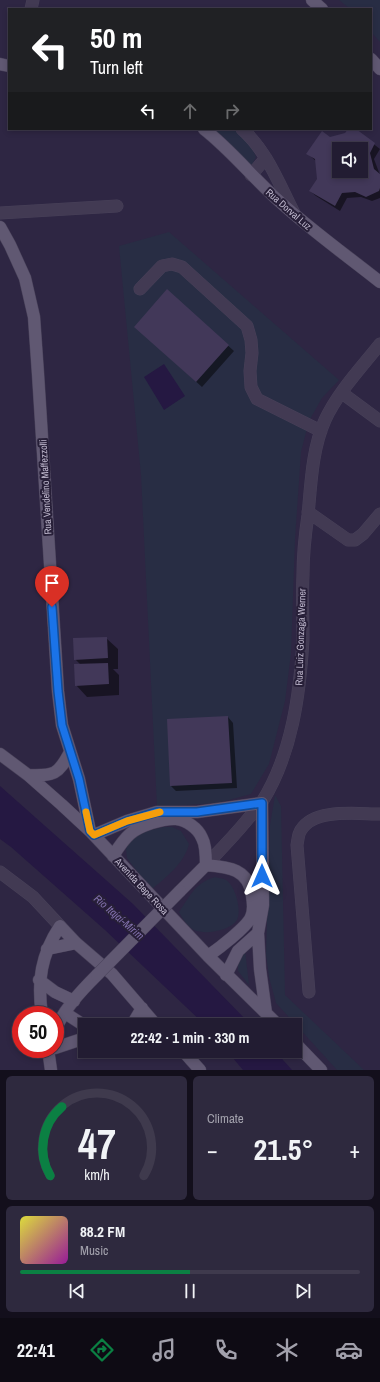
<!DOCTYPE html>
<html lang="en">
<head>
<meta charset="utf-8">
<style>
  :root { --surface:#221c32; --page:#2e293e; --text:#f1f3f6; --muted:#a2a1ac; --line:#3f3a4d; --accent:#0b8043 }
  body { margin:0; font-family:"Archivo Narrow",sans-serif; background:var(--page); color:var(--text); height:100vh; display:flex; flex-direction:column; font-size:15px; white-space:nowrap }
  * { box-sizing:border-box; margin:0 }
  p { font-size:13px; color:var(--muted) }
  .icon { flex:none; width:22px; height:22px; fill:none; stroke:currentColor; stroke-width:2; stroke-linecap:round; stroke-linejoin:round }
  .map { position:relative; height:1070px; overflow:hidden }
  .sheet { display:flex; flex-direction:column; gap:6px; padding:6px; background:#130f1c; flex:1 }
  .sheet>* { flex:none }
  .hud { position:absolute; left:8px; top:8px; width:364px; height:122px; border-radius:0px; box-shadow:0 2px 6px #0003,0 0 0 1px var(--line); background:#202124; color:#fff; overflow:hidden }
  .controls { position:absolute; left:332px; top:142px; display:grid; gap:8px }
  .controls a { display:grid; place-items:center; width:36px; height:36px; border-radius:0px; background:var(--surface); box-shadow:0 2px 6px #0003,0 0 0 1px var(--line); font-size:20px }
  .speed { position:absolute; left:12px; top:1006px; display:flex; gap:8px; font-size:20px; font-weight:700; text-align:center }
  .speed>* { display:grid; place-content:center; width:52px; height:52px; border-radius:50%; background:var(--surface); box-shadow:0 2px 6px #0003,0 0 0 1px var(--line); line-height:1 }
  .speed .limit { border:6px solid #d22; background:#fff; color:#111 }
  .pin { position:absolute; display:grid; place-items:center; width:34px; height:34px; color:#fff; margin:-41px -17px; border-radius:50% 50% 50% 0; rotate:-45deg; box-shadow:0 0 4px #0007 }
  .pin .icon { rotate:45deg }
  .me { position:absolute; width:44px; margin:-22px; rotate:0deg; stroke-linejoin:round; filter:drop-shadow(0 0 3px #0008) }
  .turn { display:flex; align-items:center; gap:14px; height:84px; padding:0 16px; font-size:18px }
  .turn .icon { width:52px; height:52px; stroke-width:2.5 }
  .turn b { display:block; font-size:28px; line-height:34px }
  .lanes { display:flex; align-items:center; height:38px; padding:0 16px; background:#0003; justify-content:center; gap:20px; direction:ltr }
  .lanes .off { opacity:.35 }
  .big { font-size:30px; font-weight:800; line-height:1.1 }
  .sheet .card { flex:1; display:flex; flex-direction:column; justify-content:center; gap:6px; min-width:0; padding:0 14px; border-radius:6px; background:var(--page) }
  .sheet .dial { align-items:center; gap:0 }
  .dial svg { height:104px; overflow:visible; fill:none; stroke:var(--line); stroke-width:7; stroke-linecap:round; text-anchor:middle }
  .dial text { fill:var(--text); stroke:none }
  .song { display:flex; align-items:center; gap:12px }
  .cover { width:48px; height:48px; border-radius:6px; background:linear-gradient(135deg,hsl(60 70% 55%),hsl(300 70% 35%)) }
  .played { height:4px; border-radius:2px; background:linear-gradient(90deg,var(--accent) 50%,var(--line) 50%) }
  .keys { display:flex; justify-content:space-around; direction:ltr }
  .heat { display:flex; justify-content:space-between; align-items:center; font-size:22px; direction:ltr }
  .sheet .tiles { flex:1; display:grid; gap:6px; grid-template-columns:1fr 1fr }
  .card:last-child { grid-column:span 2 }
  .trip { position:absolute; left:78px; top:1018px; width:224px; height:40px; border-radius:0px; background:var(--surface); box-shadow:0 2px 6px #0003,0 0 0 1px var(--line); font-weight:800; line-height:40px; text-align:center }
  .dock { display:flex; height:64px; justify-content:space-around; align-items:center; background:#0e0b14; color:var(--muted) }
  .dock .icon { width:28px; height:28px }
  .dock .current { color:var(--accent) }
  .dock b { font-size:18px; color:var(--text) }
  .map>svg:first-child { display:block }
  .green { fill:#282d44 }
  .water { fill:#251842 }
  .shadow { fill:#0007; fill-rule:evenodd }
  .building { fill:#423859; fill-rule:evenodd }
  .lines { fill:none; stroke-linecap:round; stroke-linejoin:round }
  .minor-casing { stroke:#484159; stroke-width:13 }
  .major-casing { stroke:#484159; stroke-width:13 }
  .minor { stroke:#423a53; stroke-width:12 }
  .major { stroke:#605872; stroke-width:12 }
  .major-bridge-casing { stroke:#484159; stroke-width:13; stroke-linecap:butt }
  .major-bridge { stroke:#605872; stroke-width:12 }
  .route-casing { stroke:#114b97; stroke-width:10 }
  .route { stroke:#1a73e8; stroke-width:7 }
  .slow { stroke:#f59e0b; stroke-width:7 }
  .labels { text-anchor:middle; stroke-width:4; stroke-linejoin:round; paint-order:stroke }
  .street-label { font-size:10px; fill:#beb7cc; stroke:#271f38 }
  .water-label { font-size:11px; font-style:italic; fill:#8170ac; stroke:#271f38 }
</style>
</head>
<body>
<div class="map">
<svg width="380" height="1070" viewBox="0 0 380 1070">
  <rect width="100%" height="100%" fill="#2e2643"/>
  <!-- green -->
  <path class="green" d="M339 0H380V42L371 32V9H350Z
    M212 129C218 129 230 127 235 129 244 132 253 149 256 157L252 165 243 160Z
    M169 232 339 380 322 398 309 421 301 452 295 539 291 653 285 701 269 764 251 794 218 803 157 807 141 475 119 246Z
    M275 795 281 806 285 995 364 1070H337L276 1003 269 977 266 954 270 825Z
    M164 827H172L181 831 189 844C184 864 166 877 151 890L127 858 126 849 131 838 146 831Z
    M215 877C217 878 221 878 224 879 235 883 242 910 237 920 230 931 205 935 194 930 188 927 182 918 179 912 190 896 195 883 215 877Z
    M245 950 249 985 238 971V962Z"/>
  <!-- water -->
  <path class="water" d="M164 364 185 396 164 410 144 377Z
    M0 786 133 904 251 1025H205L105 930 11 847 0 839Z
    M227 1051H275L292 1070H243Z"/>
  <!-- shadow -->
  <path class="shadow" d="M349 129H354L380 149 374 159 380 175V198L372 201 361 197 347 198 340 211 316 196 310 191 318 179 316 161 308 154 330 138 345 134ZM339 149H361V171H339Z
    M167 291 234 351 202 387 141 332Z
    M106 638 118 649V669H113L119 675V695L87 697 76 685 81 665 75 659Z
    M228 717 233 723 237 788 176 791 171 786Z"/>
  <!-- building -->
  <path class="building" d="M348 129H356L375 143 370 153 374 169 380 174V188L379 191 366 197 355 192 342 193 335 206 309 191 317 179 315 159 306 154 322 131 330 137 345 133ZM339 149H361V171H339Z
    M167 289 229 345 196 382 134 327Z
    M107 637 108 658 74 660 73 638Z
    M108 663 109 684 75 686 74 664Z
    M228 716 232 783 170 786 167 719Z"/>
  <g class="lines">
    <!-- minor casing -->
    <g class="minor-casing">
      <path id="minor" d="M31 9 33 0
        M242 129C267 151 279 184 294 213
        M251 175 266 158
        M0 213 117 206
        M140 289 162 266 172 264 182 267 247 326 251 340 252 353 250 371 251 387 257 399 321 431
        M342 393 380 421
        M308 512 348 540H355L363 534 380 514
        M206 865C220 850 234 836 247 820 252 814 258 808 262 802 292 754 300 694 303 639 303 618 302 597 303 575 303 555 305 535 308 515 311 484 312 449 325 420 338 392 361 368 380 344
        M0 872 33 897 60 926
        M309 992 297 845C298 840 298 834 301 830 314 808 357 814 380 814"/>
    </g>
    <!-- major casing -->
    <g class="major-casing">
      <path id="major" d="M312 0 322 9
        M371 59 380 69
        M0 64 9 66
        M204 129C231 150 253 178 279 201 311 230 346 255 380 282
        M0 227 10 245 25 278 34 317 38 374 58 691 62 725 79 779 90 831
        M0 754 28 775 62 805 90 831 208 956 278 1025
        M28 775C54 776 58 775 70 752
        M94 835 127 821 157 812H197L262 803 263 905 258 933 260 969 266 1013
        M113 856C118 848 123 840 130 834 139 826 163 818 176 819 186 820 198 828 202 838 206 845 206 857 206 865
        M206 865C229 867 249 869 252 896 253 902 254 911 251 917 247 927 218 949 208 956
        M180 891 206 865
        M47 949 76 943
        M226 975 238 951 258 933
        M39 980 55 992 74 1001
        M65 1013 85 1026
        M42 1015C37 981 41 955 60 926L76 943 112 974 156 1025
        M132 1025 142 1008
        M55 1031C63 1010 81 991 97 975
        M295 1043 321 1070
        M55 1048 85 1038
        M48 1049 51 1070
        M183 1051 200 1070"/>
    </g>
    <!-- minor -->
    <use href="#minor" class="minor"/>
    <!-- major -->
    <use href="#major" class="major"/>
    <!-- major-bridge casing -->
    <g class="major-bridge-casing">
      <path id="major-bridge" d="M97 975 180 891"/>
    </g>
    <!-- major-bridge -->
    <use href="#major-bridge" class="major-bridge"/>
  </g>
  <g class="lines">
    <!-- route casing -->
    <g class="route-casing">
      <path id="route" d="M52 607 58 691 62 725 79 779 90 831 94 835 127 821 157 812H197L262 803V876"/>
    </g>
    <!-- route -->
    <use href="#route" class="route"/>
    <!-- slow -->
    <path class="slow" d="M86 812 90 831 94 835 127 821 160 812"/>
  </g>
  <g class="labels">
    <!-- street labels -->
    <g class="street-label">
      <text transform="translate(289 209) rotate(41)" y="4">Rua Dorval Luz</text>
      <text transform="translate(45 487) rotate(-93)" y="4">Rua Vendelino Maffezzolli</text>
      <text transform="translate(300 637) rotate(-88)" y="4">Rua Luiz Gonzaga Werner</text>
      <text transform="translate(142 886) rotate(47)" y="4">Avenida Bepe Rosa</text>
    </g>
    <!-- water labels -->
    <g class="water-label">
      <text transform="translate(119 917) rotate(41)" y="4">Rio Itajaí-Mirim</text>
    </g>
  </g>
</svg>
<div class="controls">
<a><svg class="icon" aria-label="sound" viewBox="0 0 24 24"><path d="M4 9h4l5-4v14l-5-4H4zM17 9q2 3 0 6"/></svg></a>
</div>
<div class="speed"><div class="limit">50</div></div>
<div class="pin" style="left:52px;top:607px;background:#d93025"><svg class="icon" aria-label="arrive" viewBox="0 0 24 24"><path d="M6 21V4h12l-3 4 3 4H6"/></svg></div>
<svg class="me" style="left:262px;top:876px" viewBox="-20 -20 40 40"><path d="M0-17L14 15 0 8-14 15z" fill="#1a73e8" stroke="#fff" stroke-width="4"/></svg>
<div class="trip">22:42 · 1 min · 330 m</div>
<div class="hud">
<div class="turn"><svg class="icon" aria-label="left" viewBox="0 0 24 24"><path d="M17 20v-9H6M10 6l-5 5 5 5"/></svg><div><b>50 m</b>Turn left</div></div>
<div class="lanes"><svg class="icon" aria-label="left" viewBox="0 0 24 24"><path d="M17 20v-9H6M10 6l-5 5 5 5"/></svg><svg class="icon off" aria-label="ahead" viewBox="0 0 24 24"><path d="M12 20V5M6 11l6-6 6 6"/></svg><svg class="icon off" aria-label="right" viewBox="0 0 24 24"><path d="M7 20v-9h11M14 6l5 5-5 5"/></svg></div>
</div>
</div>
<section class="sheet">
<div class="tiles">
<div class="card dial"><svg viewBox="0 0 100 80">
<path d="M14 69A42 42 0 1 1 86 69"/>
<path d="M14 69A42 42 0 0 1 23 16" stroke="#0b8043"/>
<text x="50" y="56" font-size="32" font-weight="700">47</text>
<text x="50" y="72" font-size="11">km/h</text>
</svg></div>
<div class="card"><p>Climate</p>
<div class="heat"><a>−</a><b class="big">21.5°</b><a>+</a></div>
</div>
<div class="card">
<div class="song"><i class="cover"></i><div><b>88.2 FM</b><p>Music</p></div></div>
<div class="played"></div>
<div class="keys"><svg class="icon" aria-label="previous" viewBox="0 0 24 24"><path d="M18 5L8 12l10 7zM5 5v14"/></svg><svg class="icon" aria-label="pause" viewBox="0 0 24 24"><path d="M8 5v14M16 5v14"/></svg><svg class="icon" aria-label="next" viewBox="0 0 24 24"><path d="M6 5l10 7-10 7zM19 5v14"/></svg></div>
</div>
</div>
</section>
<nav class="dock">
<b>22:41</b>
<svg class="icon current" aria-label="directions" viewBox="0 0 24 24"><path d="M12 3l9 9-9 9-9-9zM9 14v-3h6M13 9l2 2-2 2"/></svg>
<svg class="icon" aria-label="music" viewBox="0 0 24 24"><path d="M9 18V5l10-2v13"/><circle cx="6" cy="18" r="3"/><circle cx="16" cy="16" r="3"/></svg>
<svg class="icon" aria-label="phone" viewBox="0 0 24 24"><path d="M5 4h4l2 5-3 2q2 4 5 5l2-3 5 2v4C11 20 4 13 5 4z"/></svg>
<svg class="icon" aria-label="climate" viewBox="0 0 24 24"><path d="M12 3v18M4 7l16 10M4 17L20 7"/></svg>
<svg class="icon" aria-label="car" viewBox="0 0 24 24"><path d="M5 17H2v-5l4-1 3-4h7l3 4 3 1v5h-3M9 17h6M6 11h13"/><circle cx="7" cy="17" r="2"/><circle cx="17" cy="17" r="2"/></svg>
</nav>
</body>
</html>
